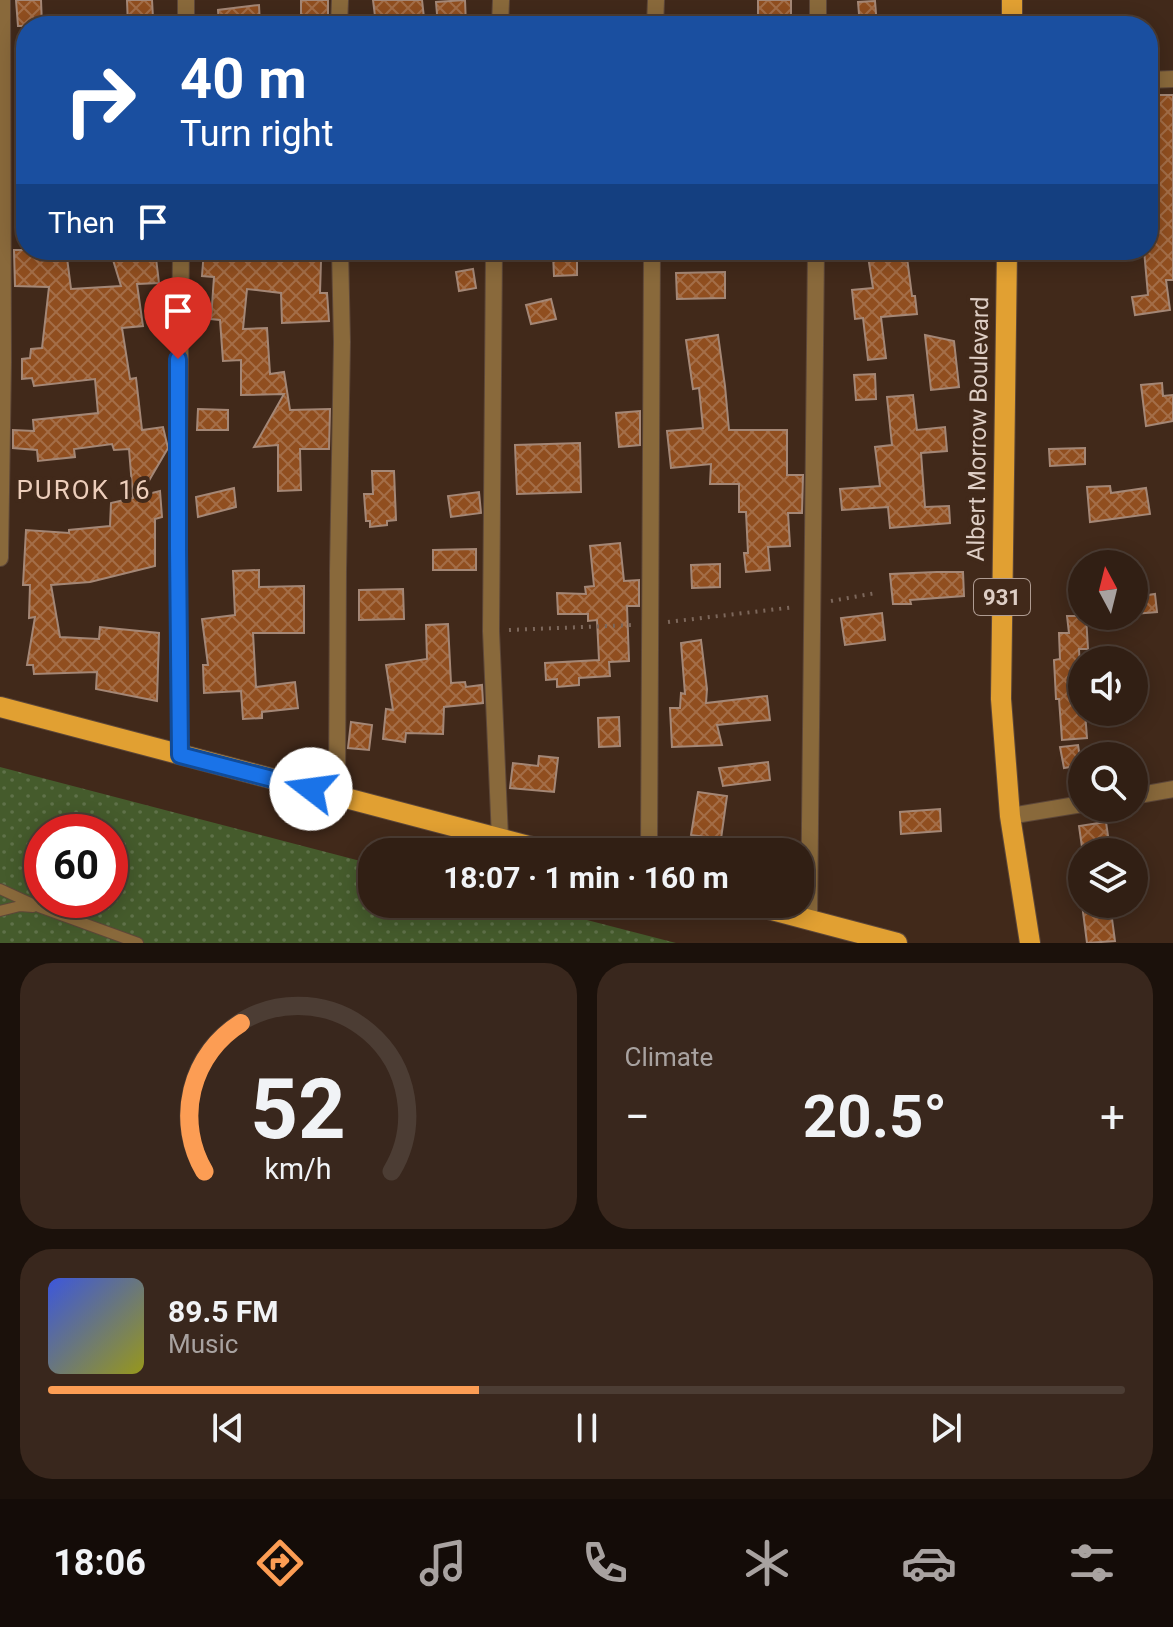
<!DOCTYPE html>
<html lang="en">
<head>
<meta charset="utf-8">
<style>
  :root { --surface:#311f14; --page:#39271d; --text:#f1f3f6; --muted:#a8a2a0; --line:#4c3d34; --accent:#fc9d54 }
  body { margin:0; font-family:Roboto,sans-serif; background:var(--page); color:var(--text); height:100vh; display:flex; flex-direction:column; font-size:30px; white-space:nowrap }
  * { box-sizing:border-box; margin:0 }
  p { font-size:26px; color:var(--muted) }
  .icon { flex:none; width:44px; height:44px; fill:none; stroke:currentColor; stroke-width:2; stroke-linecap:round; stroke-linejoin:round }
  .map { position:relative; height:943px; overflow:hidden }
  .panel { display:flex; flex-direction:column; gap:20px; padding:20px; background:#1b110b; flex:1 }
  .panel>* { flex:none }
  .hud { position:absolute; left:16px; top:16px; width:1142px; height:244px; border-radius:32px; box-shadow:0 4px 20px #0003,0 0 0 2px var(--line); background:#1a4fa0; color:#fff; overflow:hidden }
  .needle { width:52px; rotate:353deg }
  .controls { position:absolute; left:1068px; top:550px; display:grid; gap:16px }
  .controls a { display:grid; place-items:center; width:80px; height:80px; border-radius:50%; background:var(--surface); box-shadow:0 4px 20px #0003,0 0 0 2px var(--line); font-size:40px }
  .speed { position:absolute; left:24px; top:814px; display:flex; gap:16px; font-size:40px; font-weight:700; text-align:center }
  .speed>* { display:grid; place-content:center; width:104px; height:104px; border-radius:50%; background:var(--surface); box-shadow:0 4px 20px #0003,0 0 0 2px var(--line); line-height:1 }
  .speed .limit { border:12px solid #d22; background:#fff; color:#111 }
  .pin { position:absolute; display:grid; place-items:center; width:68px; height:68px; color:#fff; margin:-82px -34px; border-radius:50% 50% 50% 0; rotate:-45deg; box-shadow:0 0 8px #0007 }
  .pin .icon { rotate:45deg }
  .me { position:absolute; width:88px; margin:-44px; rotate:285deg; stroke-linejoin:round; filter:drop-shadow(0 0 6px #0008) }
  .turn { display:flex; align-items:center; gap:28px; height:168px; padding:0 32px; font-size:36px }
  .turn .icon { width:104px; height:104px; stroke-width:2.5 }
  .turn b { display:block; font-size:56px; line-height:68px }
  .then { display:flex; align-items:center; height:76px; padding:0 32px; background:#0003; gap:16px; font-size:30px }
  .big { font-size:60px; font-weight:700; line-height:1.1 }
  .panel .tile { flex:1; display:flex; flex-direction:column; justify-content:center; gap:12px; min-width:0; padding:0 28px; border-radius:32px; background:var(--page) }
  .panel .dial { align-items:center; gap:0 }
  .dial svg { height:208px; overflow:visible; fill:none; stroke:var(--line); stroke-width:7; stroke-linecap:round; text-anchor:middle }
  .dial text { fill:var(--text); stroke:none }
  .song { display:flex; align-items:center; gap:24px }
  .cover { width:96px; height:96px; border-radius:12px; background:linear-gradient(135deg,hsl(230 70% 55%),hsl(60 70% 35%)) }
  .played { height:8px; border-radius:4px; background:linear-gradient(90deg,var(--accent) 40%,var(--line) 40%) }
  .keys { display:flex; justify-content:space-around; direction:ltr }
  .heat { display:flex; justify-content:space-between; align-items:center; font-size:44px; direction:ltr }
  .panel .tiles { flex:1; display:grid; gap:20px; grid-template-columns:1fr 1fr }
  .tile:last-child { grid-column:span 2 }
  .trip { position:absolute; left:358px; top:838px; width:456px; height:80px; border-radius:32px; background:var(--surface); box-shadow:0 4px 20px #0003,0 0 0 2px var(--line); font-weight:700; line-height:80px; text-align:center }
  .tabs { display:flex; height:128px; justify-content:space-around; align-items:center; background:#140c08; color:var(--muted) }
  .tabs .icon { width:56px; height:56px }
  .tabs .active { color:var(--accent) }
  .tabs b { font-size:36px; color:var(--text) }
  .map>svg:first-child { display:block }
  .grass { fill:url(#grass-dots); fill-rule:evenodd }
  .building { fill:url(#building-cross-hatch); stroke:#a48776; stroke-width:2 }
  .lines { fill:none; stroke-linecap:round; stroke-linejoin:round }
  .lane-casing { stroke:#5d4739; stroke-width:12 }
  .street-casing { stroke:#5d4739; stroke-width:18 }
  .primary-casing { stroke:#5d4739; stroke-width:22 }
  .path { stroke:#7c675b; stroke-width:4; stroke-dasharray:2 6; stroke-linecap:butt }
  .lane { stroke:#89693b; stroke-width:10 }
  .street { stroke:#89693b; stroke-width:16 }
  .primary { stroke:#e1a032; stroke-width:20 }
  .route-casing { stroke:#114b97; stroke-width:20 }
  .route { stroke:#1a73e8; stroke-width:14 }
  .labels { text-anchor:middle; stroke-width:8; stroke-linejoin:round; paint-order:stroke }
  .shield { fill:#41291a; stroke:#af9c92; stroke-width:2 }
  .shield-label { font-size:22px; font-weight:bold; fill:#decec5 }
  .street-label { font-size:24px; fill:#decec5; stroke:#41291a }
  .neighbourhood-label { font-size:26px; letter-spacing:2px; fill:#edcebb; stroke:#41291a }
</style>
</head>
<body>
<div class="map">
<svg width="1173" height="943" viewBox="0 0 1173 943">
  <defs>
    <pattern id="grass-dots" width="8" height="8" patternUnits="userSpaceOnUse" patternTransform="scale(2)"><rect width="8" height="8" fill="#455b2c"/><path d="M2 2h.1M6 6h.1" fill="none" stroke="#5f7149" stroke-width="1.8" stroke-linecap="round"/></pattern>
    <pattern id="building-cross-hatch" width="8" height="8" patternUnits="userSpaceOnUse" patternTransform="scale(2)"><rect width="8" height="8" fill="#904e1f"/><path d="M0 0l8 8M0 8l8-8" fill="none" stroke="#a46e48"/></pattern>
  </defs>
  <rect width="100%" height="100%" fill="#41291a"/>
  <!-- grass -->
  <path class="grass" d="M0 767 372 864V904H525L676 943H0ZM42 832H110V900H42Z"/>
  <!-- building -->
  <path class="building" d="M16 0H41L42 26H18Z
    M127 0H152L153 18H150V26H128Z
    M301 0H328V26H301Z
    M373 0H422L424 18 376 24Z
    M465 0 466 26H438L436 2Z
    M758 0H791V24L758 25Z
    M875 1 877 26H860L858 2Z
    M259 5 260 26H219L218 10Z
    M1148 95H1173V280H1166L1170 310 1135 315 1132 297 1148 295 1144 250H1148Z
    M14 250H66L71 289 121 286 110 250H155L159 283 137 284 143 326 122 328 130 379 136 378 142 430 163 427 168 448 140 496 160 491 162 517 155 519V566L90 582 51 585 60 637 99 639 100 627 159 633 157 701 96 689 97 672 34 674 33 665H27L35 617 29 618 30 585H23L26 530 69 533V530L110 526 111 503 133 498 129 449 114 450 112 444 74 449 75 457 38 461 37 450 13 448V430L34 431 33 420 98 413 95 379 34 386 32 378 22 379V359L30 358 31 349 42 348 49 287 15 286Z
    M204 250H274L273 261H321L320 293H327L329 321 282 323 281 293 247 289 243 329 267 328 270 374 284 372 290 410 330 409 329 449H300L301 490 278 491V445L254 447 284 394 241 395V360L223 361 220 320 211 319 214 277 202 276Z
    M867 250H906L912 296H915L917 314 881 317 886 358 868 360 863 318 855 319 852 290 873 288Z
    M577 253V275L554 276 553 254Z
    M473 269 476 288 459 291 456 272Z
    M725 272V298L677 299 676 273Z
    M551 299 556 319 531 324 526 305Z
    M718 335 725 386 729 430H787V475H803L802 513H788L790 546 768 547 770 570 746 572 744 553H748L746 512H739V484H710L711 464 671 468 667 431 703 428 699 388 693 389 686 340Z
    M925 335 954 341 959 387 931 390Z
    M875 374 876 399 856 400 854 375Z
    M1162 383 1163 396 1173 395V421L1146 426 1141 385Z
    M913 395 917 430 945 427 947 451 921 453 925 507 949 506 950 523 890 528 888 507 842 510 840 489 880 486 875 447 892 445 887 397Z
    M198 409 228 410V430H197Z
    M640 411V445L619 447 616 413Z
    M580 443 581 492 517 494 515 445Z
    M1085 448V464L1050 466 1049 449Z
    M372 471H394L396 520 387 521V525L370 527V521H366L364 494H373Z
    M1110 486 1111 493 1146 488 1150 514 1090 522 1087 487Z
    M234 488 236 507 198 517 196 497Z
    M479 492 481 513 451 517 448 496Z
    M620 543 624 581 639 580V606H627L629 661 609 662 610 676 579 678V685L557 687V679L546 680 545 663 599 660 597 620 588 621V614H558L557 593 586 594 585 587 594 586 590 546Z
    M476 549V570H433V550Z
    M720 564V587L692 588 691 565Z
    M259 570V587L304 586V633H253L256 687 295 682 298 708 262 712V718L243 719 241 691 204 693 203 665H208L202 619 235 615 233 571Z
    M937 572H963L964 596 910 600 911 604H893L890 574Z
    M403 589 404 619 359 620V590Z
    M1155 594 1157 612 1134 614V597Z
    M882 613 885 640 845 645 841 618Z
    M1067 616H1086L1088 649H1079L1082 712H1085L1087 738 1062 740 1059 699H1056L1054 660 1060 659 1059 633H1069Z
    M448 624 451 683 465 682 466 687 482 685 483 703 444 707 443 734 406 733 405 742 383 739 386 709 393 710 386 665 427 659 426 625Z
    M701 640 707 689 706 703 767 696 770 720 717 725 722 745 672 747 670 708H680L681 693 685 694 681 643Z
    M619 717 620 746 599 747 598 718Z
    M351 722 372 725 369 750 348 748Z
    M1078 745 1081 765 1064 768 1060 747Z
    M539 756 558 758 554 792 510 788 513 763 538 766Z
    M768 762 770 780 723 786 719 768Z
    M698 792 727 796 721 839 691 835Z
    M940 809 941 831 901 834 900 812Z
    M1106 822 1109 843 1082 847 1079 826Z
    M1082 904H1110L1115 941 1087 943Z"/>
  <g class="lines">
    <!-- lane casing -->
    <g class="lane-casing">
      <path id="lane" d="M0 889 39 907 138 943
        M0 911 20 906 33 907"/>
    </g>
    <!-- street casing -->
    <g class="street-casing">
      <path id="street" d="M186 26V0
        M339 26 340 0
        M500 26 501 0
        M655 26 656 0
        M818 26V0
        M1148 80 1173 79
        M494 250 491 631 500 838
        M0 558 3 362 2 0
        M180 755 178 549 181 250
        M337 796 338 571 342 342 340 250
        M1134 796 1173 789
        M1010 816 1082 804
        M649 852 652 250
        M809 920 816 250"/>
    </g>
    <!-- primary casing -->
    <g class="primary-casing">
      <path id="primary" d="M1012 26V0
        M1007 250 1001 699 1010 816 1030 943
        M0 707 551 852
        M749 904 897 943"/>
    </g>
    <!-- path -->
    <path class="path" d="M831 601 876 593
      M668 622 795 607
      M509 630 632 625"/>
    <!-- lane -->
    <use href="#lane" class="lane"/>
    <!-- street -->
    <use href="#street" class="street"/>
    <!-- primary -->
    <use href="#primary" class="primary"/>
  </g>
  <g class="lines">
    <!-- route casing -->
    <g class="route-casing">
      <path id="route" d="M178 359V549L180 755 311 789"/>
    </g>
    <!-- route -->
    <use href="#route" class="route"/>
  </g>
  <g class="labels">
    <!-- shield labels -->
    <rect class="shield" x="974" y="579" width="56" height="36" rx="6"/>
    <g class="shield-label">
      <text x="1002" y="605">931</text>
    </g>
    <!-- street labels -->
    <g class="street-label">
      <text transform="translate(978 429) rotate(-89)" y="8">Albert Morrow Boulevard</text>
    </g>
    <!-- neighbourhood labels -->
    <g class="neighbourhood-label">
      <text x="84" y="499">PUROK 16</text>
    </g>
  </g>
</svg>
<div class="controls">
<a><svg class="needle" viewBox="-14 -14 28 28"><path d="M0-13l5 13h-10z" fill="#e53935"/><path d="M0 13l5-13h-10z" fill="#a8a2a0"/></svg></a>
<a><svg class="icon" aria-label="sound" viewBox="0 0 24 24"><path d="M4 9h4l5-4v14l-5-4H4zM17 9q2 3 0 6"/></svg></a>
<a><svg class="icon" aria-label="search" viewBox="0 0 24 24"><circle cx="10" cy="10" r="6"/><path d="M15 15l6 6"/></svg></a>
<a><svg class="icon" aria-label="layers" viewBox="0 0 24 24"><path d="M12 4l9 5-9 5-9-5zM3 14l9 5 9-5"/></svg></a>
</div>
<div class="speed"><div class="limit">60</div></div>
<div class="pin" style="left:178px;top:359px;background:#d93025"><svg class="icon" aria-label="arrive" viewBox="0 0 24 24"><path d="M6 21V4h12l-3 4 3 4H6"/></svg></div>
<svg class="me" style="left:311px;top:789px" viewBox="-20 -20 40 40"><circle r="19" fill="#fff"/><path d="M0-13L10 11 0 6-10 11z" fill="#1a73e8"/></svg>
<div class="trip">18:07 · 1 min · 160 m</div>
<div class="hud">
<div class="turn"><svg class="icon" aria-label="right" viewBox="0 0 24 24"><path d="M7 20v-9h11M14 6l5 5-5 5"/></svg><div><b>40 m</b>Turn right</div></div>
<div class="then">Then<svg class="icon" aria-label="arrive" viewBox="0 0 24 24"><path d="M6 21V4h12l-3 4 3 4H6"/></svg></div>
</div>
</div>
<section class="panel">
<div class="tiles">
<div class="tile dial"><svg viewBox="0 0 100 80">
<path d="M14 69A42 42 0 1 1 86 69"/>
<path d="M14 69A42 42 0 0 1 28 12" stroke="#fc9d54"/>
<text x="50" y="56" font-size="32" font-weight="700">52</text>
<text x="50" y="72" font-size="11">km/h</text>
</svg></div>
<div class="tile"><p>Climate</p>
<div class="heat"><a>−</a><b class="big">20.5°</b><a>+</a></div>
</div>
<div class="tile">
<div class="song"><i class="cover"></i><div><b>89.5 FM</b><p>Music</p></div></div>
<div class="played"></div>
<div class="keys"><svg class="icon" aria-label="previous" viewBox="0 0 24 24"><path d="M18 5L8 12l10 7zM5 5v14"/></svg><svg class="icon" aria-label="pause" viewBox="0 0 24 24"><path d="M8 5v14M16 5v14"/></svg><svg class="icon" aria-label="next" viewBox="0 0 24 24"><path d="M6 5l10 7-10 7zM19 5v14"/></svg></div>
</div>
</div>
</section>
<nav class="tabs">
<b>18:06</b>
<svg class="icon active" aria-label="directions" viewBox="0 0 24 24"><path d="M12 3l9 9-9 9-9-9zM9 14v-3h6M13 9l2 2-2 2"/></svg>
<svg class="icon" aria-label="music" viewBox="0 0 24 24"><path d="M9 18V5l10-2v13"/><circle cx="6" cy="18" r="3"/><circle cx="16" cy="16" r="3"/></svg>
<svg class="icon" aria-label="phone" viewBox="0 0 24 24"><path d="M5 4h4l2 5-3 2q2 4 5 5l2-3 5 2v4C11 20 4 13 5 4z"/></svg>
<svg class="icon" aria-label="climate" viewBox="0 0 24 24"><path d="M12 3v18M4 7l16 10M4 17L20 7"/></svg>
<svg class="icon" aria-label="car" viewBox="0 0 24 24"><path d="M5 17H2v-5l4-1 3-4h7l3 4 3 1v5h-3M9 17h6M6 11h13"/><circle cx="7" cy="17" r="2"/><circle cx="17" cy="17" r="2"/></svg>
<svg class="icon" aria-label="filters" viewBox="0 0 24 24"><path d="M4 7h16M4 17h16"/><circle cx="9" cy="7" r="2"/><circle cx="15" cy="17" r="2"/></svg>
</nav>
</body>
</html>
